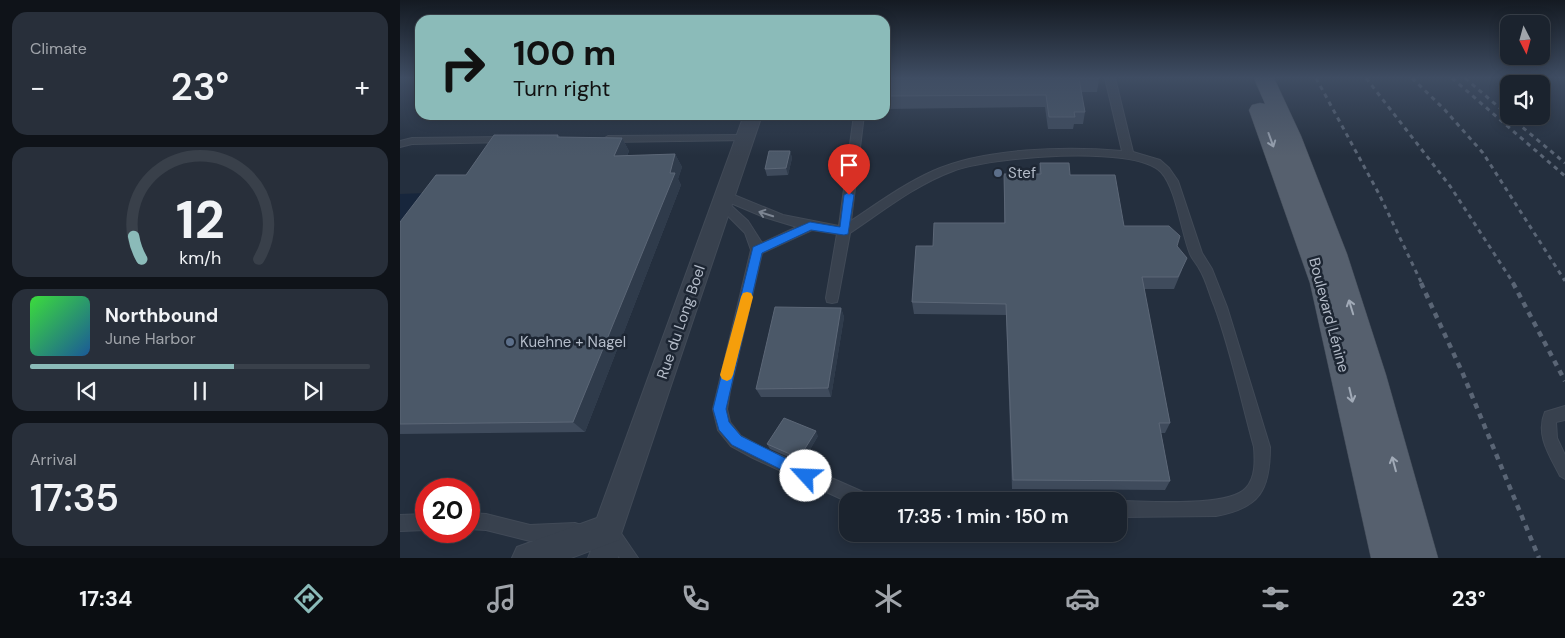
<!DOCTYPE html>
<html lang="en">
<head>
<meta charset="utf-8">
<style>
  :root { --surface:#1b232e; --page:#282f3a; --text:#f1f3f6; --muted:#a0a4aa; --line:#39404a; --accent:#8bbbb9 }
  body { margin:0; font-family:"DM Sans",sans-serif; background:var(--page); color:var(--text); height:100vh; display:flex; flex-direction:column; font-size:19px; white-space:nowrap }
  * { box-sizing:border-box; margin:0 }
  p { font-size:16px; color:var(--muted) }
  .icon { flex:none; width:28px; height:28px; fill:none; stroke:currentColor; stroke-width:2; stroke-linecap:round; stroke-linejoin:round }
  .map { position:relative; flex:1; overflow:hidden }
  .side { display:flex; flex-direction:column; gap:12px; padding:12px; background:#0f1319; width:400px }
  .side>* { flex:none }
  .top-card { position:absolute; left:15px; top:15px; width:475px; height:105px; border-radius:15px; box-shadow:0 2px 12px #0003,0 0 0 1px var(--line); background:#8bbbb9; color:#111; overflow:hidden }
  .needle { width:32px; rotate:174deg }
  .buttons { position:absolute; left:1100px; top:15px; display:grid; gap:10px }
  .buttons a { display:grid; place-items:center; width:50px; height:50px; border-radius:10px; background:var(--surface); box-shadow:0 2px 12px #0003,0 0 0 1px var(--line); font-size:25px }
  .speed { position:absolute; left:15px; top:478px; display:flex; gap:10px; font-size:25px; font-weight:700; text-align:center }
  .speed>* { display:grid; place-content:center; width:65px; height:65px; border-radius:50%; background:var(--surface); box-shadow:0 2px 12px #0003,0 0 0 1px var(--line); line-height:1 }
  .speed .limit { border:8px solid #d22; background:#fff; color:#111 }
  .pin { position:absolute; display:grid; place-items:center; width:42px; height:42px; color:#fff; margin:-51px -21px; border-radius:50% 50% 50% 0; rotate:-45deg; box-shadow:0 0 5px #0007 }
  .pin .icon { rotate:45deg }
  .me { position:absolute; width:55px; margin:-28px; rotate:295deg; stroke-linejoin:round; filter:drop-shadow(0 0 4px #0008) }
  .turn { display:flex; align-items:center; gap:18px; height:105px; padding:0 15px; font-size:22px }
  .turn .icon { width:65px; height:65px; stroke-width:2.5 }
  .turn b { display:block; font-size:35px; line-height:42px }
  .big { font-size:38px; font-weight:600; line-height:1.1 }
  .side .widget { flex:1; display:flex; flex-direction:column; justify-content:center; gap:8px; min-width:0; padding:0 18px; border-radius:15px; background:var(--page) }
  .side .dial { align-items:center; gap:0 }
  .dial svg { height:130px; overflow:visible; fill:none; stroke:var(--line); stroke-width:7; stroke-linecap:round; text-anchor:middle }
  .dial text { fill:var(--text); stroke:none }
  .song { display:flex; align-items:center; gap:15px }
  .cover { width:60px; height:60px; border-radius:8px; background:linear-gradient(135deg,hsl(120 70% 55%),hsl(210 70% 35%)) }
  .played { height:5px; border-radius:2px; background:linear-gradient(90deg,var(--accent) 60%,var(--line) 60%) }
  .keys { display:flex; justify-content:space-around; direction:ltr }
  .heat { display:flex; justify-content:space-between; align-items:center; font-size:28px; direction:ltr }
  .trip { position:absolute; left:439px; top:492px; width:288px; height:50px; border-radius:15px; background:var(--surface); box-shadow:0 2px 12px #0003,0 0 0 1px var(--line); font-weight:600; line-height:50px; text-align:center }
  .menu { display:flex; height:80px; justify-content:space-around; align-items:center; background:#0b0e12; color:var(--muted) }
  .menu .icon { width:35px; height:35px }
  .menu .on { color:var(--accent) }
  .menu b { font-size:22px; color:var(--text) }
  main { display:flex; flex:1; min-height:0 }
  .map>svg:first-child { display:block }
  .water { fill:#17263c }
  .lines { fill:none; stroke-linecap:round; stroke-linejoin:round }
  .service-casing { stroke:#414a57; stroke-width:2 }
  .minor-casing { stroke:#414a57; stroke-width:2 }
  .primary-casing { stroke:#414a57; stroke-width:1 }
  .service { fill:#38414e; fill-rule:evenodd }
  .minor { fill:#38414e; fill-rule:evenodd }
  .primary { fill:#56606e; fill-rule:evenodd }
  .rail-far1 { stroke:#5a6575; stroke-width:3; stroke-dasharray:4.5 4.5; stroke-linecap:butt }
  .rail { stroke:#5a6575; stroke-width:4.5; stroke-dasharray:5.5 5.5; stroke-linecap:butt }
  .wall { fill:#3f4b5c }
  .shaded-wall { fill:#2f3b4b }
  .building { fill:#4b5868; stroke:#5c6777 }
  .oneway { stroke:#a1aab7 }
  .oneway2 { stroke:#7c8592 }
  .route { fill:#1a73e8; stroke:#114b97 }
  .slow { fill:#f59e0b }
  .service-dot { fill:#5c6f8a; stroke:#1d2633; stroke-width:2 }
  .labels { text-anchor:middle; stroke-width:5; stroke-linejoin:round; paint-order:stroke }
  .poi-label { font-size:15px; fill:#b4bcc9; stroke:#1d2633; text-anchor:start }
  .street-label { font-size:15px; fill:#b4bcc9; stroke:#1d2633 }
</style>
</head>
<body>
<main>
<section class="side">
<div class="widget"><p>Climate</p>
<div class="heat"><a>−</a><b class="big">23°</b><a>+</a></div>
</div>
<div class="widget dial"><svg viewBox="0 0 100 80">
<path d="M14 69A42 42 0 1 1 86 69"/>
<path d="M14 69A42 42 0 0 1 9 55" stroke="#8bbbb9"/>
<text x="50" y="56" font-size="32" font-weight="700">12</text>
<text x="50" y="72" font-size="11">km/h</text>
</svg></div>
<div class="widget">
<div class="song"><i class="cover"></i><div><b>Northbound</b><p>June Harbor</p></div></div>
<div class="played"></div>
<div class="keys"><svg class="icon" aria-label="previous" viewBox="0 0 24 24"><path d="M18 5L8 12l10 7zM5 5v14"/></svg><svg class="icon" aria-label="pause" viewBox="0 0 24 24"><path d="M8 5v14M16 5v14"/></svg><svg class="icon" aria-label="next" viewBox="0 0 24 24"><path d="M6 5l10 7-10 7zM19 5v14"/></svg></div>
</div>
<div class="widget"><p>Arrival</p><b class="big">17:35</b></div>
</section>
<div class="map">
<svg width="1165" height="558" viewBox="0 0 1165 558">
  <rect width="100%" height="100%" fill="#242f3e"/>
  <!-- water -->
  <path class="water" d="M27 193 0 230V194Z"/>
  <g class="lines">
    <!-- service casing -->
    <g class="service-casing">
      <path id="service" d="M705 78H715L733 152 760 160 769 168 778 181 802 253 812 269 827 307 870 447C870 490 860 508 816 516L718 517V501C746 501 828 508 846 488 856 477 855 460 854 447 841 400 831 351 814 305 809 293 806 280 800 270 797 264 792 259 790 254 781 231 776 188 761 172 734 144 589 157 553 171 515 185 483 211 450 233L438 298 437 302 432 303 427 302 426 298 437 234 412 230 362 253 330 391 327 409 330 422 341 436 363 448 470 495 472 501 448 502 353 458 331 446 318 430 313 409 351 250 345 233 316 204 318 201H325L319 196 321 193H329L383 215 439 226 454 115H464L451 221C478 203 504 184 533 171 583 148 667 146 722 151ZM326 201 364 217 397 227 362 243 348 221Z
        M345 135 349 136 350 138 349 140 208 142 203 139 208 136Z
        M105 137 110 140 109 142 12 144 0 147V141L12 138Z
        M1165 406V420L1156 422 1157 438 1165 455V479L1160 476C1150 456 1135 435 1145 412Z
        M69 513 86 514 130 525 175 523 181 525 183 531 181 537 175 539 130 541 86 530 69 529Z
        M26 514V530L0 531V515Z
        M208 521 214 523 238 558H220L218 556V558H188L202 523Z"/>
    </g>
    <!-- minor casing -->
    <g class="minor-casing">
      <path id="minor" d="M344 115H362L219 540 171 558H112L117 547 197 518Z"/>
    </g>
    <!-- primary casing -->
    <g class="primary-casing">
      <path id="primary" d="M854 78H874L901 136 947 254 986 375 1038 558H971L910 283 849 110 852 105 860 103 865 104Z"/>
    </g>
    <!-- service -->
    <use href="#service" class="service"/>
    <!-- minor -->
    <use href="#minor" class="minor"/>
    <!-- primary -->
    <use href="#primary" class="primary"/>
    <!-- rail-far1 -->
    <path class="rail-far1" d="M916 78 979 194 1022 284
      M966 78 1050 186 1114 284
      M1012 78 1045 110 1083 153 1165 281
      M1052 78 1165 176
      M1065 78 1109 116
      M1109 116 1165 163"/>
    <!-- rail -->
    <path class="rail" d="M1021 283 1063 374 1139 558
      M1113 283 1165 381"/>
  </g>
  <!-- wall -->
  <path class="wall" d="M485 78 699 79 697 92H681L685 112 683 124H674L673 129H648L645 107 485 109Z
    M158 135 160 137 222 138 229 151 227 156 275 154 282 167 278 179 281 185 185 432 0 434V222Z
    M390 151 392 158 388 175 367 176 365 169Z
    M640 163 670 175 724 226 777 246 782 270 774 289H744L770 423 765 433H761L770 481 765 490 612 489 606 315 514 314 512 302 533 246 604 223V174H639Z
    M441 308 444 317 431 397H361L356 389Z
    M418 436 402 463 370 449 367 444Z"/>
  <!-- shaded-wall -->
  <path class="shaded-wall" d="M222 138 229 151 221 168 214 156Z
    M390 151 392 158 388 175 386 168Z
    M275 154 282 167 278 179 281 185 185 432 173 422 270 173Z
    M441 308 444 317 431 397 428 388Z
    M416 431 418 436 402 463 399 458Z"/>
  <!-- building -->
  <path class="building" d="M485 78H699V79H679L685 112H674L675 117H649L646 95 485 96Z
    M94 135H158L157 137 222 138 214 156 275 154 270 173H275L173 422 0 424V222L36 175H66Z
    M369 151H390L386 168 365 169Z
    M640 163H669L670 175H715L724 226H769L780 236 777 246 787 258 778 277H742L770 423H759L770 481 613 480 606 304 512 302 516 246H533L534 223H605L604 174H641Z
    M375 307 441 308 428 388 356 389Z
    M384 418 416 431 399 458 367 444Z"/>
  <!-- one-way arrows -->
  <defs><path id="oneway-shaft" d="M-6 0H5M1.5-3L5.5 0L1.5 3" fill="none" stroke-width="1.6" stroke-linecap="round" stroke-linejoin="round" transform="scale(1.25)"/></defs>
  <g class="oneway">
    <use href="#oneway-shaft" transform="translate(871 140) rotate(70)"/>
    <use href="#oneway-shaft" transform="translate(951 307) rotate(-107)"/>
    <use href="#oneway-shaft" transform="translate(951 395) rotate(77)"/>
    <use href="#oneway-shaft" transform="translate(994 464) rotate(-105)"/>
  </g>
  <use class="oneway2" href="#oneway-shaft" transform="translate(366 214) rotate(-162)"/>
  <!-- sky -->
  <linearGradient id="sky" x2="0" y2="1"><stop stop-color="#141a22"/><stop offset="0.5" stop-color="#3f4d63"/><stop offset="1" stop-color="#3f4d63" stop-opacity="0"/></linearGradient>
  <rect width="1165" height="156" fill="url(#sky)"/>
  <!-- route -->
  <path class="route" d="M449 192 454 195 448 234 444 235 411 230 362 253 326 409 329 422 341 436 411 471 413 476 411 480 406 482 332 445 319 430 313 409 353 247 410 222 440 227 444 195Z"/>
  <!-- slow -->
  <path class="slow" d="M347 292 351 293 353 297 333 375 331 379 327 381 322 379 320 375 341 297 343 293Z"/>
  <!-- markers -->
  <g class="service-dot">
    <circle cx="598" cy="173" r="5"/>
    <circle cx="110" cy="342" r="5"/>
  </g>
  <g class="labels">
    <!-- poi labels -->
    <g class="poi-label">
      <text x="608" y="178">Stef</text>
      <text x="120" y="347">Kuehne + Nagel</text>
    </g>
    <!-- street labels -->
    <g class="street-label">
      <text transform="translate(929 315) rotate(75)" y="5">Boulevard Lénine</text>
      <text transform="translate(281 322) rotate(-71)" y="5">Rue du Long Boel</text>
    </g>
  </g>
</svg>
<div class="buttons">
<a><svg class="needle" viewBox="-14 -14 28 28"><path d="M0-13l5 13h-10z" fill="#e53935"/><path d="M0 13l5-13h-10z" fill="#a0a4aa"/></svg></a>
<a><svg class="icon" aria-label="sound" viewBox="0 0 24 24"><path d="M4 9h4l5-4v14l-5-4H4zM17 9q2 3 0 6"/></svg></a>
</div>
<div class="speed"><div class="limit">20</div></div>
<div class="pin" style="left:449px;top:195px;background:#d93025"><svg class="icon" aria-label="arrive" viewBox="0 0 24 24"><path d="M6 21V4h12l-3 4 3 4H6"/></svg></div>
<svg class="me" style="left:406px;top:476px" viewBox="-20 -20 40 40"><circle r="19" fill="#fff"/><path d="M0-13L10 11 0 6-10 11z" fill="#1a73e8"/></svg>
<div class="trip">17:35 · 1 min · 150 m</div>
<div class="top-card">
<div class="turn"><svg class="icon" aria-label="right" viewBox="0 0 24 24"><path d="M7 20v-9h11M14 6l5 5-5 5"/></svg><div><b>100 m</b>Turn right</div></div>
</div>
</div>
</main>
<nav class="menu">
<b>17:34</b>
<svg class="icon on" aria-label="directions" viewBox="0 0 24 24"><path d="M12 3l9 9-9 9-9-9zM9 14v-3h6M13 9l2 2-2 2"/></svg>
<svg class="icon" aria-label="music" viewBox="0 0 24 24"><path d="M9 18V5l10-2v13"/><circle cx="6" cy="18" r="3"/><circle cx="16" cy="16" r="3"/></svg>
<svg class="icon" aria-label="phone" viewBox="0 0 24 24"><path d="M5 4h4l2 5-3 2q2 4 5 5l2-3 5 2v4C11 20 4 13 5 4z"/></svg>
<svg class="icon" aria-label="climate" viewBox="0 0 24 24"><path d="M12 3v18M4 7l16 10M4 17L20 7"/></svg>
<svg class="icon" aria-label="car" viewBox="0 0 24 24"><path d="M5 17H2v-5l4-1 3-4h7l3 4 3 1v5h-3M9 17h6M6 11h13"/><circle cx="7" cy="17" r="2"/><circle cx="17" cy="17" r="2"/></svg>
<svg class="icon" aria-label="filters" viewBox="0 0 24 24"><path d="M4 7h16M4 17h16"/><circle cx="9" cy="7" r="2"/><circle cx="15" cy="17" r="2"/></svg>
<b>23°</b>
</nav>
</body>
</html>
